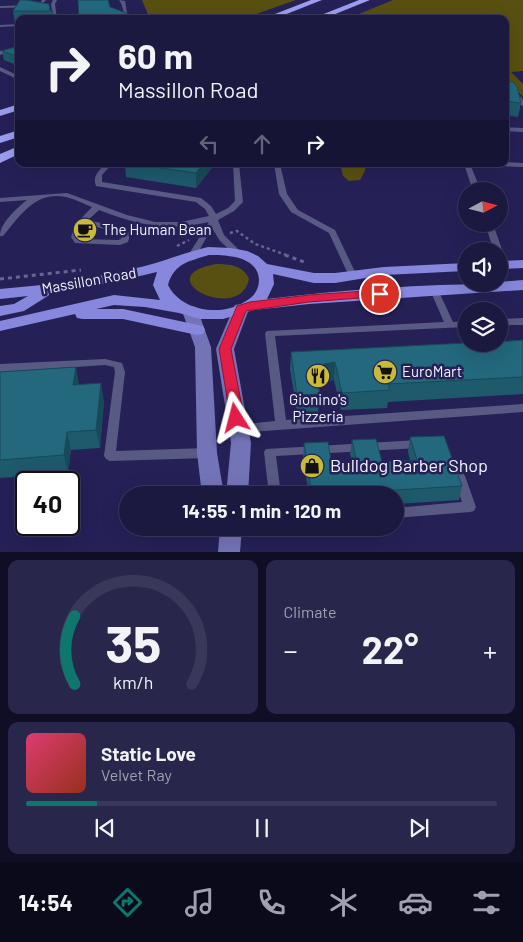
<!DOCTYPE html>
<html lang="en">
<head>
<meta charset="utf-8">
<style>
  :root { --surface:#1c1941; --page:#29264c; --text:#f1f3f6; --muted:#a0a0b1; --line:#3a385a; --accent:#0f766e }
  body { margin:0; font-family:Barlow,sans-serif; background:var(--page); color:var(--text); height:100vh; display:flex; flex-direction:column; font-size:19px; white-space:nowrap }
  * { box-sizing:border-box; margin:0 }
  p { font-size:16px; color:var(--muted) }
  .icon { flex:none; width:28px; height:28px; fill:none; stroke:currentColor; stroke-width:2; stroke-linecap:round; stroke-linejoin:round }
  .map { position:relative; height:552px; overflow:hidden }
  .sheet { display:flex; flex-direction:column; gap:8px; padding:8px; background:#0f0e24; flex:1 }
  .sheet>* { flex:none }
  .guide { position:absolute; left:15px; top:15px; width:494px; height:152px; border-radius:10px; box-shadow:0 5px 20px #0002,0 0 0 1px var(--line); background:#1c1941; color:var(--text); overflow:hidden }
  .needle { width:32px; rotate:83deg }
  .buttons { position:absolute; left:458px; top:182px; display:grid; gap:10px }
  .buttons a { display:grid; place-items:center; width:50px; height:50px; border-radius:50%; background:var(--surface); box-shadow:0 5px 20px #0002,0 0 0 1px var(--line); font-size:25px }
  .speed { position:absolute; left:15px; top:471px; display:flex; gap:10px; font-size:25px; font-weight:700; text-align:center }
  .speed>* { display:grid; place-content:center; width:65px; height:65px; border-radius:50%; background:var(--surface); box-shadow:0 5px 20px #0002,0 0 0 1px var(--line); line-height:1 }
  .speed .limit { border:2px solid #111; border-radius:8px; background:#fff; color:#111 }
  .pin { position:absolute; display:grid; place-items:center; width:42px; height:42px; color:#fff; margin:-21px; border:2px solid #fff; border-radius:50%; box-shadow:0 1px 5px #0007 }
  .me { position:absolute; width:55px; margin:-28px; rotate:351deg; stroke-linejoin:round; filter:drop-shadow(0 0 4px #0008) }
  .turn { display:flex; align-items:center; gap:18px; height:105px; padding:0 20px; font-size:22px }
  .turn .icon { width:65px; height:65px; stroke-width:2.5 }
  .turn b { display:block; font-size:35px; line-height:42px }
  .lanes { display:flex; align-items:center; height:48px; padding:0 20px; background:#0003; justify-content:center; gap:25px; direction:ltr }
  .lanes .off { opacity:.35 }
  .big { font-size:38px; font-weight:700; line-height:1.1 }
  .sheet .card { flex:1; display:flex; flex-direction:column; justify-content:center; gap:8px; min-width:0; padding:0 18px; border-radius:10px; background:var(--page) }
  .sheet .dial { align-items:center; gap:0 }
  .dial svg { height:130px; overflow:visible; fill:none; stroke:var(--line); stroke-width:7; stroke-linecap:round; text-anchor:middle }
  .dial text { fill:var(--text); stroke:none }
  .song { display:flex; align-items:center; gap:15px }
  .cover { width:60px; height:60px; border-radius:8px; background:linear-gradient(135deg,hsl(340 70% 55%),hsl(10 70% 35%)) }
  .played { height:5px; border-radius:2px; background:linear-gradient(90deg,var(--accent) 15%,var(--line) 15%) }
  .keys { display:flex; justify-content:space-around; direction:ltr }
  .heat { display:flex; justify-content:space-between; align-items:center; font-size:28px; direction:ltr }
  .sheet .tiles { flex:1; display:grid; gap:8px; grid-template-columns:1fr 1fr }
  .card:last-child { grid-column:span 2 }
  .trip { position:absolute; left:119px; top:486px; width:285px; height:50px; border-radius:25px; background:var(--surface); box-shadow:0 5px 20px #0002,0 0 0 1px var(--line); font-weight:700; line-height:50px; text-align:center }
  .menu { display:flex; height:80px; justify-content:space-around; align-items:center; background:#0b0a1a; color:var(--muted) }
  .menu .icon { width:35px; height:35px }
  .menu .on { color:var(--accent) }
  .menu b { font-size:22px; color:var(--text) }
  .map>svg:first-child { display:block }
  .green { fill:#585011 }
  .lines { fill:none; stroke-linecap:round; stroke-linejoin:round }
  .path-far1 { stroke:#68658e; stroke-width:2.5; stroke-dasharray:3 3; stroke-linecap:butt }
  .path { stroke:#68658e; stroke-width:3; stroke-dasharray:4 4; stroke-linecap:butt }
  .lane { fill:#595a84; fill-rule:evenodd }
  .secondary { fill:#7374b7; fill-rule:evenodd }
  .primary { fill:#8787de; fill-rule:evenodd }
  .highway { fill:#9b9df0; fill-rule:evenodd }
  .wall { fill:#1e596c }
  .shaded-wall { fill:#184958 }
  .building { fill:#23687d; stroke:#184958 }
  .route { fill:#e11d48; stroke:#92132f }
  .labels { text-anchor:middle; stroke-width:5; stroke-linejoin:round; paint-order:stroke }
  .poi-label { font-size:15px; fill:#f0f1ff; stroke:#252157; text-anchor:start }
  .street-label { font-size:15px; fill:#f0f1ff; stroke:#252157 }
  .near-poi-label { font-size:18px; fill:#f0f1ff; stroke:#252157; text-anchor:start }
</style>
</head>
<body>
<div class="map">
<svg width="523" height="552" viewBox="0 0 523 552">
  <rect width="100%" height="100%" fill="#252157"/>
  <!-- green -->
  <path class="green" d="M142 0H296L242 19H150Z
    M393 0H523V71L511 72 523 84V97L505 77V19H347Z
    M340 164H366L365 171 360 180 349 181 343 176Z
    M216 264C229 264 243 265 249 279 240 325 145 277 216 264Z"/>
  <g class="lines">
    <!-- path-far1 -->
    <path class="path-far1" d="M230 233 237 231 255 244 289 256
      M177 246 189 240"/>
    <!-- path -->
    <path class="path" d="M285 255 304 262
      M0 279 81 270"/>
    <!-- lane -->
    <path class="lane" d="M42 0H46L40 7 0 8V6L39 5Z
      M53 0H57L55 4 57 19H53L51 4Z
      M119 0 125 1 127 13 133 19H128C121 11 124 6 119 0Z
      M19 24V26L0 27V25Z
      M19 46V49L0 55V51Z
      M0 67 19 76V80L0 71Z
      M505 78 507 79 523 100V106L521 105 505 84Z
      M505 127 523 128V132L505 131Z
      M505 162 523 163V167L498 166 495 164H505Z
      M105 164H112L102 175V182L201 198 211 206 216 214 228 208 235 201 233 164H239L243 202 234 211 218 220 224 235 243 254 239 257 236 256 220 241 212 228 196 256H190L189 254 209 222C166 232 139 225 99 210L88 220 126 229 130 235 128 242 120 245 75 243 71 237 75 225 92 207C84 204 75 199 66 197 35 191 21 215 3 236H0C0 223 17 208 27 200L0 202V198L67 193 127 215 155 222H181L209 216 205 209 196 202 96 186C92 176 99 171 105 164ZM85 224 120 233 122 235 121 239 118 240 80 239 79 237 82 227Z
      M274 164H280L287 194 298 210 335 230 357 276 356 278H350L349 276 329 233 291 212 279 194Z
      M464 164H470L481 191H473Z
      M485 224H493L504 255 510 265 509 267H503L499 260V251H494Z
      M434 287 438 290 453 322 466 321V327L275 336 286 420 523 404V412L238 433 234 432 232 429 234 426 238 425 275 421 265 333 267 331 444 322 430 290Z
      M523 318V325H499V319Z
      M105 359 122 363 125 372 116 451 207 448 211 450 213 453 211 456 207 458 110 461 106 459 104 456 115 372 114 367 105 365 0 372V364Z
      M419 440 423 441 425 444 423 447 419 448 276 456 281 495H269L264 452 266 449Z
      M459 471 463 473 465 476 476 507 474 511 470 512 395 518V508L462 502 453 476 455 473Z
      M225 528H240L239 532 234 534 226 532Z"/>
    <!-- secondary -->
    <path class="secondary" d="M241 304 247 305 249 309 234 349 251 443 248 495H226L231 443 216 349 233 309 235 305Z
      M190 306 196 307 198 311 211 347 217 453 224 495H202L197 453 195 347 182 311 184 307Z
      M220 528H242L240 552H218Z"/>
    <!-- primary -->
    <path class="primary" d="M208 247 231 248 247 251 258 256 267 264 314 273H335L384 267 466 263V271L384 275 335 283H314L273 274 274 284 267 299C343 290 422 284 499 284V282L523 280V290L309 304 254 310 223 319H200L179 313 145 307 114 305 96 309H123L203 326 205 330 203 334 197 335 123 319H83L77 318 75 314 0 331V321L114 295 160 300 153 285 157 272 110 283 54 292 24 311 0 316V306L14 304 28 296 0 299V289C49 285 97 278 145 266 167 260 187 252 208 247ZM209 255C227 255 258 256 259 280 259 288 255 295 249 299 225 318 181 312 168 285 174 263 190 261 209 255Z
      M523 260V268L499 269V261Z"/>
    <!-- highway -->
    <path class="highway" d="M311 0H322L274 19H262Z
      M359 0H370L323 19H311Z
      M19 104V110L0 116V110Z
      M19 130V137L0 143V136Z
      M19 146V154L0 163V154Z"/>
  </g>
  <!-- wall -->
  <path class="wall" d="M50 10 53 11 55 19H19V22H15L13 11Z
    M19 46V66L4 60 2 51Z
    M505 81 521 103 518 117 505 115Z
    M125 164H215L196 188 126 177Z
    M523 340V394L388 402 387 408 341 410 334 380 318 383 320 394 318 412 297 413 290 369 291 352Z
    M0 372 79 385 104 401 100 448 71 450 68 473 0 478Z
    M410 437 462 486 459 500 395 504V495H309L303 457 304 443 332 466 353 465 350 454 352 440 382 462 410 460 408 452Z"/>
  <!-- shaded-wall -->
  <path class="shaded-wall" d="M129 14V19H109V18Z
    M203 164H215L196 188V173Z
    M335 362 334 380 313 384 314 366Z
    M76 367 79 384 73 385Z
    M101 383 104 401 100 448 96 430Z
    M67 432 71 450 68 473 64 455Z"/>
  <!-- building -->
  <path class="building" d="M20 0H26L49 4 50 10 53 11H13Z
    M78 0H108L110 7 129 14 109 19H79Z
    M19 46V57L2 51Z
    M505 81 513 82 517 86 521 103 505 101Z
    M133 164H203L196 173Z
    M523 340V377L388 384 390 390 342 393 335 362 314 366 320 394 297 395 291 352 466 343 499 344V342Z
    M76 367 73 385 101 383 96 430 67 432 64 455 0 460V372Z
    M444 436 462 486 312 495 304 443 328 442 332 466 357 464 352 440 376 439 382 462 417 460 410 437Z"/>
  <!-- route -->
  <path class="route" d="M380 290 385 291 386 294 385 296 309 302 246 311 231 349 244 418 241 422 236 424 231 422 219 349 237 306 250 302 309 295Z"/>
  <!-- icons -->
  <defs>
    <g id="cafe-disc" transform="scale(1.25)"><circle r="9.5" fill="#caba3a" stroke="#252157"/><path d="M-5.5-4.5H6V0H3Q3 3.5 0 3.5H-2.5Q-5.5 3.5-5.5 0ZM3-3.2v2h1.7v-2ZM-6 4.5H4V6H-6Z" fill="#111"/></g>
    <g id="supermarket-disc" transform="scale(1.25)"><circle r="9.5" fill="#caba3a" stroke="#252157"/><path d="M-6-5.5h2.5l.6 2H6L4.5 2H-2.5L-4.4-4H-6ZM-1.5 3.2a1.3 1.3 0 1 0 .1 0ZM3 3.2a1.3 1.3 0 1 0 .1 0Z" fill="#111"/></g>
    <g id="restaurant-disc" transform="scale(1.25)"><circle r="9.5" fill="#caba3a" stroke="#252157"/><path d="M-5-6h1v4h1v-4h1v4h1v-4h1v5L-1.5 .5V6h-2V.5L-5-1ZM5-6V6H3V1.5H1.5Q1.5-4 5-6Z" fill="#111"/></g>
    <g id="shop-disc" transform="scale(1.25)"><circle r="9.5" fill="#caba3a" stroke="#252157"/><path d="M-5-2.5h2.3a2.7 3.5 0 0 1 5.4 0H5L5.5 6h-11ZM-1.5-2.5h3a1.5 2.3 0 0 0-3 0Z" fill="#111"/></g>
  </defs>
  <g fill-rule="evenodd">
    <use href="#cafe-disc" x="85" y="230"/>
    <use href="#supermarket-disc" x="385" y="372"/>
    <use href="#restaurant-disc" x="318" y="376"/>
    <use href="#shop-disc" x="312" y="466"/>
  </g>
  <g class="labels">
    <!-- poi labels -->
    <g class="poi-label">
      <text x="102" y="235">The Human Bean</text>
      <text x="402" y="377">EuroMart</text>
      <text x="318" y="405" text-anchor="middle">Gionino's<tspan x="318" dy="17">Pizzeria</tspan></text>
    </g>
    <!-- street labels -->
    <g class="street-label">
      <text transform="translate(89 281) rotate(-10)" y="5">Massillon Road</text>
    </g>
    <!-- near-poi labels -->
    <g class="near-poi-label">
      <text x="330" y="472">Bulldog Barber Shop</text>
    </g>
  </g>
</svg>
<div class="buttons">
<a><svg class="needle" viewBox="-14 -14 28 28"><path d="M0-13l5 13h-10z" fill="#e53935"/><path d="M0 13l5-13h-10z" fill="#a0a0b1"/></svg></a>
<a><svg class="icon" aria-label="sound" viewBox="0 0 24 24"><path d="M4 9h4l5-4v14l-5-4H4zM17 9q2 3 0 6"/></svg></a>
<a><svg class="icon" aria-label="layers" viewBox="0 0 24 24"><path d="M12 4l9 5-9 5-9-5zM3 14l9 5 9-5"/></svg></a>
</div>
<div class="speed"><div class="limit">40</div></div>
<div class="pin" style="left:380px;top:294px;background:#d93025"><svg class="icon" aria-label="arrive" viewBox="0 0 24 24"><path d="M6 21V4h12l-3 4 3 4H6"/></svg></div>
<svg class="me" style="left:236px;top:418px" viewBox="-20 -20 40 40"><path d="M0-17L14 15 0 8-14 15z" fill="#e11d48" stroke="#fff" stroke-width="4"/></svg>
<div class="trip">14:55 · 1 min · 120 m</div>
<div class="guide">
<div class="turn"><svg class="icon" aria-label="right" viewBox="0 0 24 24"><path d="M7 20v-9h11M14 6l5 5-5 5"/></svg><div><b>60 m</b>Massillon Road</div></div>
<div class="lanes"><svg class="icon off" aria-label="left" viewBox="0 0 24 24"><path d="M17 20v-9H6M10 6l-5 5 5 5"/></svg><svg class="icon off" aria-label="ahead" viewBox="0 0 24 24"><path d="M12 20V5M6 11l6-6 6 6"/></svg><svg class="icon" aria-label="right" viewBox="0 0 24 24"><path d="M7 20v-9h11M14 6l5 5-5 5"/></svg></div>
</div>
</div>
<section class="sheet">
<div class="tiles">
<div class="card dial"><svg viewBox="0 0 100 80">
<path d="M14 69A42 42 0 1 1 86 69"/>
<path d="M14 69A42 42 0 0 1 14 27" stroke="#0f766e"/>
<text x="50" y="56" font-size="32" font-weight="700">35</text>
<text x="50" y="72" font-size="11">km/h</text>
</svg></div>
<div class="card"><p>Climate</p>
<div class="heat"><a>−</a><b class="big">22°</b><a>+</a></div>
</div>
<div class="card">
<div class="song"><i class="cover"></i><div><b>Static Love</b><p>Velvet Ray</p></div></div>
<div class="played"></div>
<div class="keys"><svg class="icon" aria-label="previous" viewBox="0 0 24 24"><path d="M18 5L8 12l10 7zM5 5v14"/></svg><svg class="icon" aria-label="pause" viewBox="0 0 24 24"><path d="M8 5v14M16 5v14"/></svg><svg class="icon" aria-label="next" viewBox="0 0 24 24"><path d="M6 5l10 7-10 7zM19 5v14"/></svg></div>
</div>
</div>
</section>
<nav class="menu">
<b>14:54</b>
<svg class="icon on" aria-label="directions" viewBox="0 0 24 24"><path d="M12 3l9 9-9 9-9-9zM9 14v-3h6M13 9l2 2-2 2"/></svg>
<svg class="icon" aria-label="music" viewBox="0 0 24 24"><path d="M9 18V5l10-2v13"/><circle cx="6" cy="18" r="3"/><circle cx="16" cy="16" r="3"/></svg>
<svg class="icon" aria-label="phone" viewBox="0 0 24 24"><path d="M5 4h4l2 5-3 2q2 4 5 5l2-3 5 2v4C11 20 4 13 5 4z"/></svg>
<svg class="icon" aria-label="climate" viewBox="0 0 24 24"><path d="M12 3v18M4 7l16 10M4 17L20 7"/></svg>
<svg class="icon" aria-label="car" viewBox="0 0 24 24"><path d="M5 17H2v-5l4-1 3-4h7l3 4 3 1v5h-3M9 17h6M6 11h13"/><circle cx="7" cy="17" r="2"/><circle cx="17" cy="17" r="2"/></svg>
<svg class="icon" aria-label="filters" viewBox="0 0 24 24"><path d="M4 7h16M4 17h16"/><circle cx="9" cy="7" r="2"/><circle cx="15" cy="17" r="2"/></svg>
</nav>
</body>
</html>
